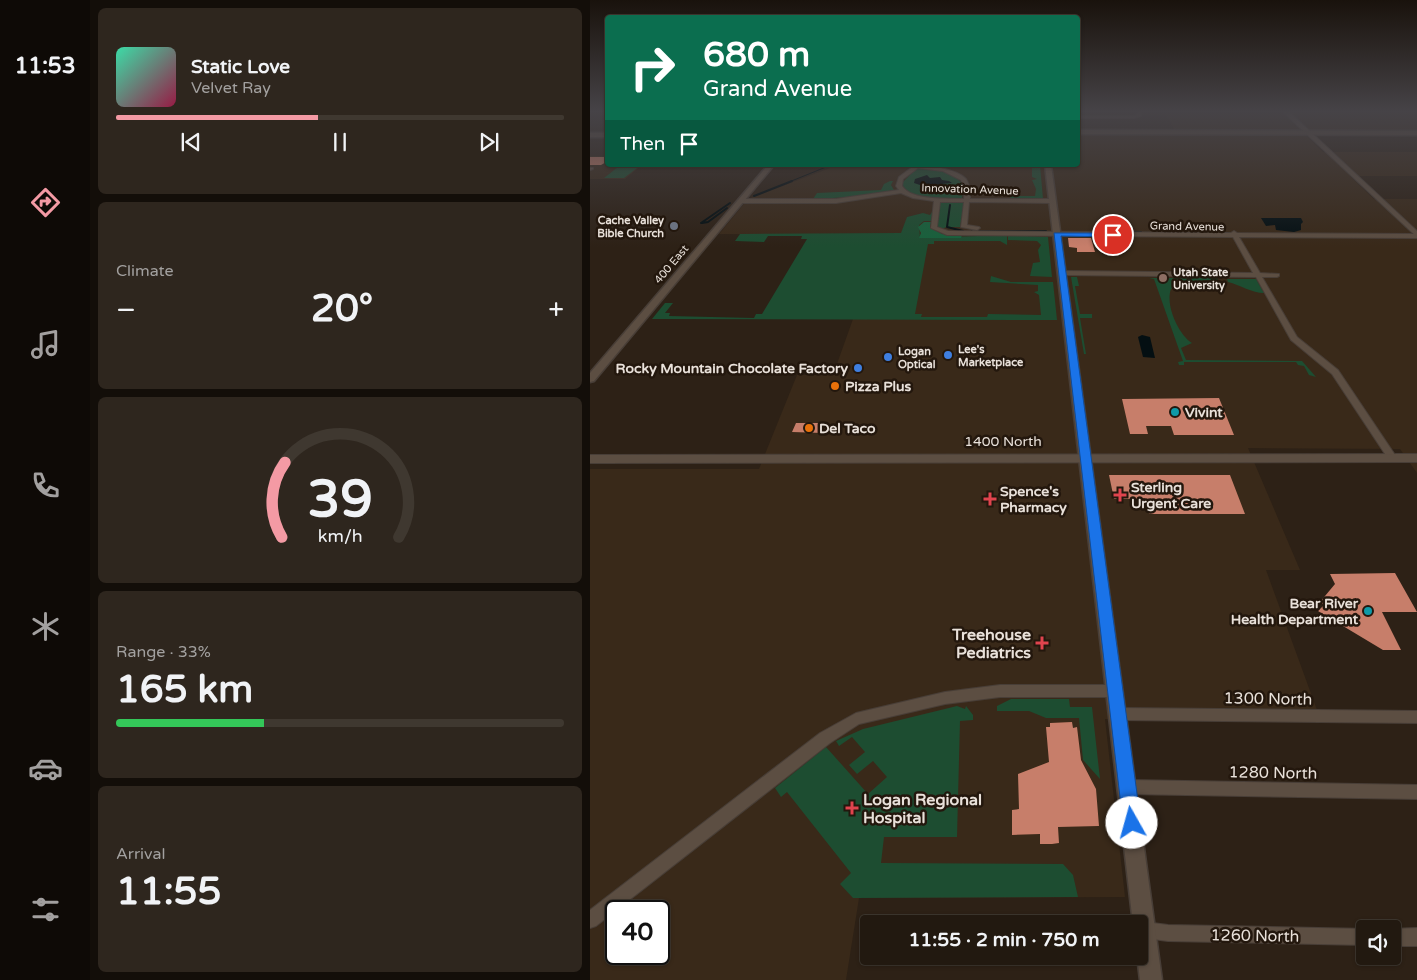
<!DOCTYPE html>
<html lang="en">
<head>
<meta charset="utf-8">
<style>
  :root { --surface:#221910; --page:#2e261e; --text:#f1f3f6; --muted:#a2a09f; --line:#3f3830; --accent:#f49aa4 }
  body { margin:0; font-family:"Varela Round",sans-serif; background:var(--page); color:var(--text); height:100vh; display:flex; flex-direction:column; font-size:19px; white-space:nowrap }
  * { box-sizing:border-box; margin:0 }
  p { font-size:16px; color:var(--muted) }
  .icon { flex:none; width:28px; height:28px; fill:none; stroke:currentColor; stroke-width:2; stroke-linecap:round; stroke-linejoin:round }
  .map { position:relative; flex:1; overflow:hidden }
  .drawer { display:flex; flex-direction:column; gap:8px; padding:8px; background:#130e09; width:500px }
  .drawer>* { flex:none }
  .guide { position:absolute; left:15px; top:15px; width:475px; height:152px; border-radius:5px; box-shadow:0 1px 4px #0004,0 0 0 1px var(--line); background:#0b6e4f; color:#fff; overflow:hidden }
  .fabs { position:absolute; left:766px; top:920px; display:grid; gap:10px }
  .fabs a { display:grid; place-items:center; width:45px; height:45px; border-radius:5px; background:var(--surface); box-shadow:0 1px 4px #0004,0 0 0 1px var(--line); font-size:25px }
  .speed { position:absolute; left:15px; top:900px; display:flex; gap:10px; font-size:25px; font-weight:700; text-align:center }
  .speed>* { display:grid; place-content:center; width:65px; height:65px; border-radius:50%; background:var(--surface); box-shadow:0 1px 4px #0004,0 0 0 1px var(--line); line-height:1 }
  .speed .limit { border:2px solid #111; border-radius:8px; background:#fff; color:#111 }
  .pin { position:absolute; display:grid; place-items:center; width:42px; height:42px; color:#fff; margin:-21px; border:2px solid #fff; border-radius:50%; box-shadow:0 1px 5px #0007 }
  .me { position:absolute; width:55px; margin:-28px; rotate:353deg; stroke-linejoin:round; filter:drop-shadow(0 0 4px #0008) }
  .turn { display:flex; align-items:center; gap:18px; height:105px; padding:0 15px; font-size:22px }
  .turn .icon { width:65px; height:65px; stroke-width:2.5 }
  .turn b { display:block; font-size:35px; line-height:42px }
  .then { display:flex; align-items:center; height:48px; padding:0 15px; background:#0003; gap:10px; font-size:19px }
  .big { font-size:38px; font-weight:700; line-height:1.1 }
  .drawer .tile { flex:1; display:flex; flex-direction:column; justify-content:center; gap:8px; min-width:0; padding:0 18px; border-radius:8px; background:var(--page) }
  .drawer .dial { align-items:center; gap:0 }
  .dial svg { height:130px; overflow:visible; fill:none; stroke:var(--line); stroke-width:7; stroke-linecap:round; text-anchor:middle }
  .dial text { fill:var(--text); stroke:none }
  .song { display:flex; align-items:center; gap:15px }
  .cover { width:60px; height:60px; border-radius:8px; background:linear-gradient(135deg,hsl(160 70% 55%),hsl(340 70% 35%)) }
  .played { height:5px; border-radius:2px; background:linear-gradient(90deg,var(--accent) 45%,var(--line) 45%) }
  .keys { display:flex; justify-content:space-around; direction:ltr }
  .heat { display:flex; justify-content:space-between; align-items:center; font-size:28px; direction:ltr }
  .charge { height:8px; border-radius:4px; background:linear-gradient(90deg,#34c759 33%,var(--line) 0) }
  .trip { position:absolute; left:270px; top:915px; width:288px; height:50px; border-radius:5px; background:var(--surface); box-shadow:0 1px 4px #0004,0 0 0 1px var(--line); font-weight:700; line-height:50px; text-align:center }
  main { display:flex; flex:1; min-height:0 }
  .tab-bar { display:flex; flex-direction:column; width:90px; justify-content:space-around; align-items:center; background:#0e0a06; color:var(--muted) }
  .tab-bar .icon { width:35px; height:35px }
  .tab-bar .on { color:var(--accent) }
  .tab-bar b { font-size:22px; color:var(--text) }
  .map>svg:first-child { display:block }
  .built { fill:#392919; fill-rule:evenodd }
  .green { fill:#1d4d31 }
  .forest { fill:#17623c }
  .water { fill:#040f12 }
  .lines { fill:none; stroke-linecap:round; stroke-linejoin:round }
  .stream-far1 { stroke:#040f12; stroke-width:1 }
  .stream { stroke:#040f12; stroke-width:2 }
  .building { fill:#c77e6a }
  .minor-casing { stroke:#483e37; stroke-width:2 }
  .tertiary-casing { stroke:#483e37; stroke-width:3 }
  .secondary-casing { stroke:#483e37; stroke-width:2 }
  .minor { fill:#5c4e42; fill-rule:evenodd }
  .tertiary { fill:#5c4e42; fill-rule:evenodd }
  .secondary { fill:#5c4e42; fill-rule:evenodd }
  .route { fill:#1a73e8; stroke:#114b97 }
  .worship-dot { fill:#6b7280; stroke:#23170d; stroke-width:2 }
  .education-dot { fill:#8d6e63; stroke:#23170d; stroke-width:2 }
  .shop-dot { fill:#3f7fe0; stroke:#23170d; stroke-width:2 }
  .food-dot { fill:#e8710a; stroke:#23170d; stroke-width:2 }
  .culture-dot { fill:#0f9aa8; stroke:#23170d; stroke-width:2 }
  .health-dot { fill:#e0444e; stroke:#23170d; stroke-width:2 }
  .labels { text-anchor:middle; stroke-width:5; stroke-linejoin:round; paint-order:stroke }
  .far-street-label { font-size:11px; fill:#e9e1da; stroke:#23170d }
  .far-poi-label { font-size:11px; font-weight:bold; fill:#e9e1da; stroke:#23170d; text-anchor:start }
  .poi-label { font-size:14px; font-weight:bold; fill:#e9e1da; stroke:#23170d; text-anchor:start }
  .street-label { font-size:14px; fill:#e9e1da; stroke:#23170d }
  .near-poi-label { font-size:16px; font-weight:bold; fill:#e9e1da; stroke:#23170d; text-anchor:end }
  .near-street-label { font-size:16px; fill:#e9e1da; stroke:#23170d }
</style>
</head>
<body>
<main>
<nav class="tab-bar">
<b>11:53</b>
<svg class="icon on" aria-label="directions" viewBox="0 0 24 24"><path d="M12 3l9 9-9 9-9-9zM9 14v-3h6M13 9l2 2-2 2"/></svg>
<svg class="icon" aria-label="music" viewBox="0 0 24 24"><path d="M9 18V5l10-2v13"/><circle cx="6" cy="18" r="3"/><circle cx="16" cy="16" r="3"/></svg>
<svg class="icon" aria-label="phone" viewBox="0 0 24 24"><path d="M5 4h4l2 5-3 2q2 4 5 5l2-3 5 2v4C11 20 4 13 5 4z"/></svg>
<svg class="icon" aria-label="climate" viewBox="0 0 24 24"><path d="M12 3v18M4 7l16 10M4 17L20 7"/></svg>
<svg class="icon" aria-label="car" viewBox="0 0 24 24"><path d="M5 17H2v-5l4-1 3-4h7l3 4 3 1v5h-3M9 17h6M6 11h13"/><circle cx="7" cy="17" r="2"/><circle cx="17" cy="17" r="2"/></svg>
<svg class="icon" aria-label="filters" viewBox="0 0 24 24"><path d="M4 7h16M4 17h16"/><circle cx="9" cy="7" r="2"/><circle cx="15" cy="17" r="2"/></svg>
</nav>
<section class="drawer">
<div class="tile">
<div class="song"><i class="cover"></i><div><b>Static Love</b><p>Velvet Ray</p></div></div>
<div class="played"></div>
<div class="keys"><svg class="icon" aria-label="previous" viewBox="0 0 24 24"><path d="M18 5L8 12l10 7zM5 5v14"/></svg><svg class="icon" aria-label="pause" viewBox="0 0 24 24"><path d="M8 5v14M16 5v14"/></svg><svg class="icon" aria-label="next" viewBox="0 0 24 24"><path d="M6 5l10 7-10 7zM19 5v14"/></svg></div>
</div>
<div class="tile"><p>Climate</p>
<div class="heat"><a>−</a><b class="big">20°</b><a>+</a></div>
</div>
<div class="tile dial"><svg viewBox="0 0 100 80">
<path d="M14 69A42 42 0 1 1 86 69"/>
<path d="M14 69A42 42 0 0 1 16 23" stroke="#f49aa4"/>
<text x="50" y="56" font-size="32" font-weight="700">39</text>
<text x="50" y="72" font-size="11">km/h</text>
</svg></div>
<div class="tile"><p>Range · 33%</p><b class="big">165 km</b><div class="charge"></div></div>
<div class="tile"><p>Arrival</p><b class="big">11:55</b></div>
</section>
<div class="map">
<svg width="827" height="980" viewBox="0 0 827 980">
  <rect width="100%" height="100%" fill="#2d2116"/>
  <!-- built -->
  <path class="built" d="M697 110H827V131L713 132 733 152H827V176H760L784 199H827V473L810 449 658 448 710 570H676L731 721 515 719 535 897 269 898 256 980H0V469H169L207 375H243L263 319H309L330 235 129 234 158 199 248 165H488V134H587L575 114H701ZM26 911H69V954H26Z
    M0 156H17L18 165H52L35 179H0Z"/>
  <!-- green -->
  <path class="green" d="M51 165 34 178H14L28 167 24 166Z
    M442 165H450L453 199H420L421 196H424L425 199V196H445L446 189 442 180 447 179 442 177Z
    M327 168C343 167 365 172 374 186L372 198C358 201 316 200 312 183Z
    M300 181H303L301 185 304 190 261 197 223 199 227 193 291 190 294 184Z
    M350 203H374L370 227H356L350 230 346 226Z
    M344 209 341 221H334L329 225 330 238 417 235V245L410 241H344V244H338L325 314H332L331 317H397L398 314 451 315 449 295 444 292 448 291V285L400 282 401 276 421 282H463L467 320 62 319 75 303H83L75 313H80L79 316 164 318 166 314H172L217 239H211L212 236H178L174 242 145 241 150 234 311 233 317 217 333 213 340 215Z
    M418 235 458 237 462 277 440 276 443 263 450 262 448 250 451 245 447 241 418 240Z
    M481 277H487L489 286H485L490 314H502V318H490L496 354H494Z
    M559 278H627L628 280 602 281 581 289C575 304 588 334 602 343L591 348 596 360 712 361 726 377 719 375 714 366 708 365 706 362H594V365H589L588 362 593 361 564 279Z
    M637 279H666L674 293C662 293 650 285 638 282Z
    M421 699H479L480 707H502L510 779 493 760 489 718H456L439 711H407V706Z
    M367 706 375 709 376 706 383 715V720L370 721 367 837H294L291 863 473 864 483 875 488 897 263 898 250 884 261 873 197 792 191 797 185 788 236 747 278 794 297 777 283 761 267 774 259 765 275 752 262 737 249 746 246 741 273 729Z"/>
  <!-- forest -->
  <path class="forest" d="M334 222H341L340 227 352 234 372 235 371 238H329L331 233 328 227Z"/>
  <!-- water -->
  <path class="water" d="M337 175 340 178 350 177 352 180 359 181 362 183 333 186 324 183 325 179Z
    M671 218H711L713 222 711 224V230L704 232 686 230 685 225 676 226Z
    M552 335 560 337 565 358 553 357 548 337Z"/>
  <g class="lines">
    <!-- stream-far1 -->
    <path class="stream-far1" d="M199 182 241 165"/>
    <!-- stream -->
    <path class="stream" d="M164 196 202 181
      M360 205 357 227 373 231
      M111 223 140 203
      M112 223 118 222 137 208
      M382 231H424
      M425 231H456
      M475 232H551
      M567 233H581"/>
  </g>
  <!-- building -->
  <path class="building" d="M0 157H18V161L11 165H0Z
    M478 238H501L505 252H487V248L479 247Z
    M629 398 644 435H584L581 426H556L558 434H540L532 399Z
    M206 423H236L233 433 202 432Z
    M519 475H640L655 514H559L555 499H524Z
    M805 573 827 612H792L811 650H793L728 611 734 605 730 602 745 584 740 574Z
    M482 722 483 728 487 727 491 760 506 789 509 826 468 827 469 843 462 844H450V834L422 835V810L429 809 428 774 459 762 456 727H460V723Z"/>
  <g class="lines">
    <!-- minor casing -->
    <g class="minor-casing">
      <path id="minor" d="M546 110H550L551 116 544 118H488V116H544L548 114Z
        M325 165C338 165 367 169 376 179 380 185 380 192 380 199H462L465 201 462 203 379 202 377 225 389 227 390 228 387 230 371 227 374 202H350L347 227 358 231 641 233 644 231 647 233 827 234V238L649 237 670 273 689 274V276L687 277H672L707 337 748 370 807 458 802 461 799 460 742 374 701 340 666 277 472 275 469 273 472 271 663 273 643 237 357 235 341 228 344 201 323 198 311 193 246 203H150L147 201 150 199H246L309 190 306 186 309 177ZM328 168 353 171 371 180 375 190 374 199C358 198 321 201 312 186L313 179Z
        M0 168H3V169L0 170Z
        M410 685H525L530 687 532 691 530 695 525 697H410L355 704 269 724 240 743 6 926 0 928V910L230 733 266 713 355 692Z
        M529 708 827 711V723L529 720 524 718 522 714 524 710Z
        M538 780 827 785V799L538 794 533 792 531 787 533 782Z
        M555 922 578 925 778 929H775V945L578 941 555 938 549 936V924Z
        M827 928V946H802L801 929Z"/>
    </g>
    <!-- tertiary casing -->
    <g class="tertiary-casing">
      <path id="tertiary" d="M488 130 827 131V135L488 134Z
        M0 133H18V137H0Z
        M178 165H184L4 381 0 382V373Z
        M455 165H461L572 980H550L547 956H549V924H543Z"/>
    </g>
    <!-- secondary casing -->
    <g class="secondary-casing">
      <path id="secondary" d="M691 110H697L827 231V237Z
        M827 454V462L0 463V455Z"/>
    </g>
    <!-- minor -->
    <use href="#minor" class="minor"/>
    <!-- tertiary -->
    <use href="#tertiary" class="tertiary"/>
    <!-- secondary -->
    <use href="#secondary" class="secondary"/>
  </g>
  <!-- sky -->
  <linearGradient id="sky" x2="0" y2="1"><stop stop-color="#19120c"/><stop offset="0.45" stop-color="#464347"/><stop offset="1" stop-color="#464347" stop-opacity="0"/></linearGradient>
  <rect width="827" height="247" fill="url(#sky)"/>
  <!-- route -->
  <path class="route" d="M464 233H523L526 235 523 237 471 236 551 823 548 829 542 832 536 829 533 823Z"/>
  <!-- markers -->
  <circle class="worship-dot" cx="84" cy="226" r="5"/>
  <circle class="education-dot" cx="573" cy="278" r="5"/>
  <g class="shop-dot">
    <circle cx="358" cy="355" r="5"/>
    <circle cx="298" cy="357" r="5"/>
    <circle cx="268" cy="368" r="5"/>
  </g>
  <g class="food-dot">
    <circle cx="245" cy="386" r="5"/>
    <circle cx="219" cy="428" r="5"/>
  </g>
  <g class="culture-dot">
    <circle cx="585" cy="412" r="5"/>
    <circle cx="778" cy="611" r="5"/>
  </g>
  <g class="health-dot">
    <path d="M527.5 487.5h5v5h5v5h-5v5h-5v-5h-5v-5h5z"/>
    <path d="M397.5 491.5h5v5h5v5h-5v5h-5v-5h-5v-5h5z"/>
    <path d="M449.5 635.5h5v5h5v5h-5v5h-5v-5h-5v-5h5z"/>
    <path d="M259.5 800.5h5v5h5v5h-5v5h-5v-5h-5v-5h5z"/>
  </g>
  <g class="labels">
    <!-- far-street labels -->
    <g class="far-street-label">
      <text transform="translate(380 189) rotate(2)" y="4">Innovation Avenue</text>
      <text transform="translate(597 226) rotate(1)" y="4">Grand Avenue</text>
      <text transform="translate(81 264) rotate(-50)" y="4">400 East</text>
    </g>
    <!-- far-poi labels -->
    <g class="far-poi-label">
      <text x="74" y="224" text-anchor="end">Cache Valley<tspan x="74" dy="13">Bible Church</tspan></text>
      <text x="583" y="276">Utah State<tspan x="583" dy="13">University</tspan></text>
      <text x="368" y="353">Lee's<tspan x="368" dy="13">Marketplace</tspan></text>
      <text x="308" y="355">Logan<tspan x="308" dy="13">Optical</tspan></text>
    </g>
    <!-- poi labels -->
    <g class="poi-label">
      <text x="258" y="373" text-anchor="end">Rocky Mountain Chocolate Factory</text>
      <text x="255" y="391">Pizza Plus</text>
      <text x="595" y="417">Vivint</text>
      <text x="229" y="433">Del Taco</text>
      <text x="541" y="492">Sterling<tspan x="541" dy="16">Urgent Care</tspan></text>
      <text x="410" y="496">Spence's<tspan x="410" dy="16">Pharmacy</tspan></text>
      <text x="768" y="608" text-anchor="end">Bear River<tspan x="768" dy="16">Health Department</tspan></text>
    </g>
    <!-- street labels -->
    <g class="street-label">
      <text x="413" y="446">1400 North</text>
    </g>
    <!-- near-poi labels -->
    <g class="near-poi-label">
      <text x="441" y="640">Treehouse<tspan x="441" dy="18">Pediatrics</tspan></text>
      <text x="273" y="805" text-anchor="start">Logan Regional<tspan x="273" dy="18">Hospital</tspan></text>
    </g>
    <!-- near-street labels -->
    <g class="near-street-label">
      <text transform="translate(678 698) rotate(1)" y="6">1300 North</text>
      <text transform="translate(683 772) rotate(1)" y="6">1280 North</text>
      <text transform="translate(665 935) rotate(1)" y="6">1260 North</text>
    </g>
  </g>
</svg>
<div class="fabs">
<a><svg class="icon" aria-label="sound" viewBox="0 0 24 24"><path d="M4 9h4l5-4v14l-5-4H4zM17 9q2 3 0 6"/></svg></a>
</div>
<div class="speed"><div class="limit">40</div></div>
<div class="pin" style="left:523px;top:235px;background:#d93025"><svg class="icon" aria-label="arrive" viewBox="0 0 24 24"><path d="M6 21V4h12l-3 4 3 4H6"/></svg></div>
<svg class="me" style="left:542px;top:823px" viewBox="-20 -20 40 40"><circle r="19" fill="#fff"/><path d="M0-13L10 11 0 6-10 11z" fill="#1a73e8"/></svg>
<div class="trip">11:55 · 2 min · 750 m</div>
<div class="guide">
<div class="turn"><svg class="icon" aria-label="right" viewBox="0 0 24 24"><path d="M7 20v-9h11M14 6l5 5-5 5"/></svg><div><b>680 m</b>Grand Avenue</div></div>
<div class="then">Then<svg class="icon" aria-label="arrive" viewBox="0 0 24 24"><path d="M6 21V4h12l-3 4 3 4H6"/></svg></div>
</div>
</div>
</main>
</body>
</html>
